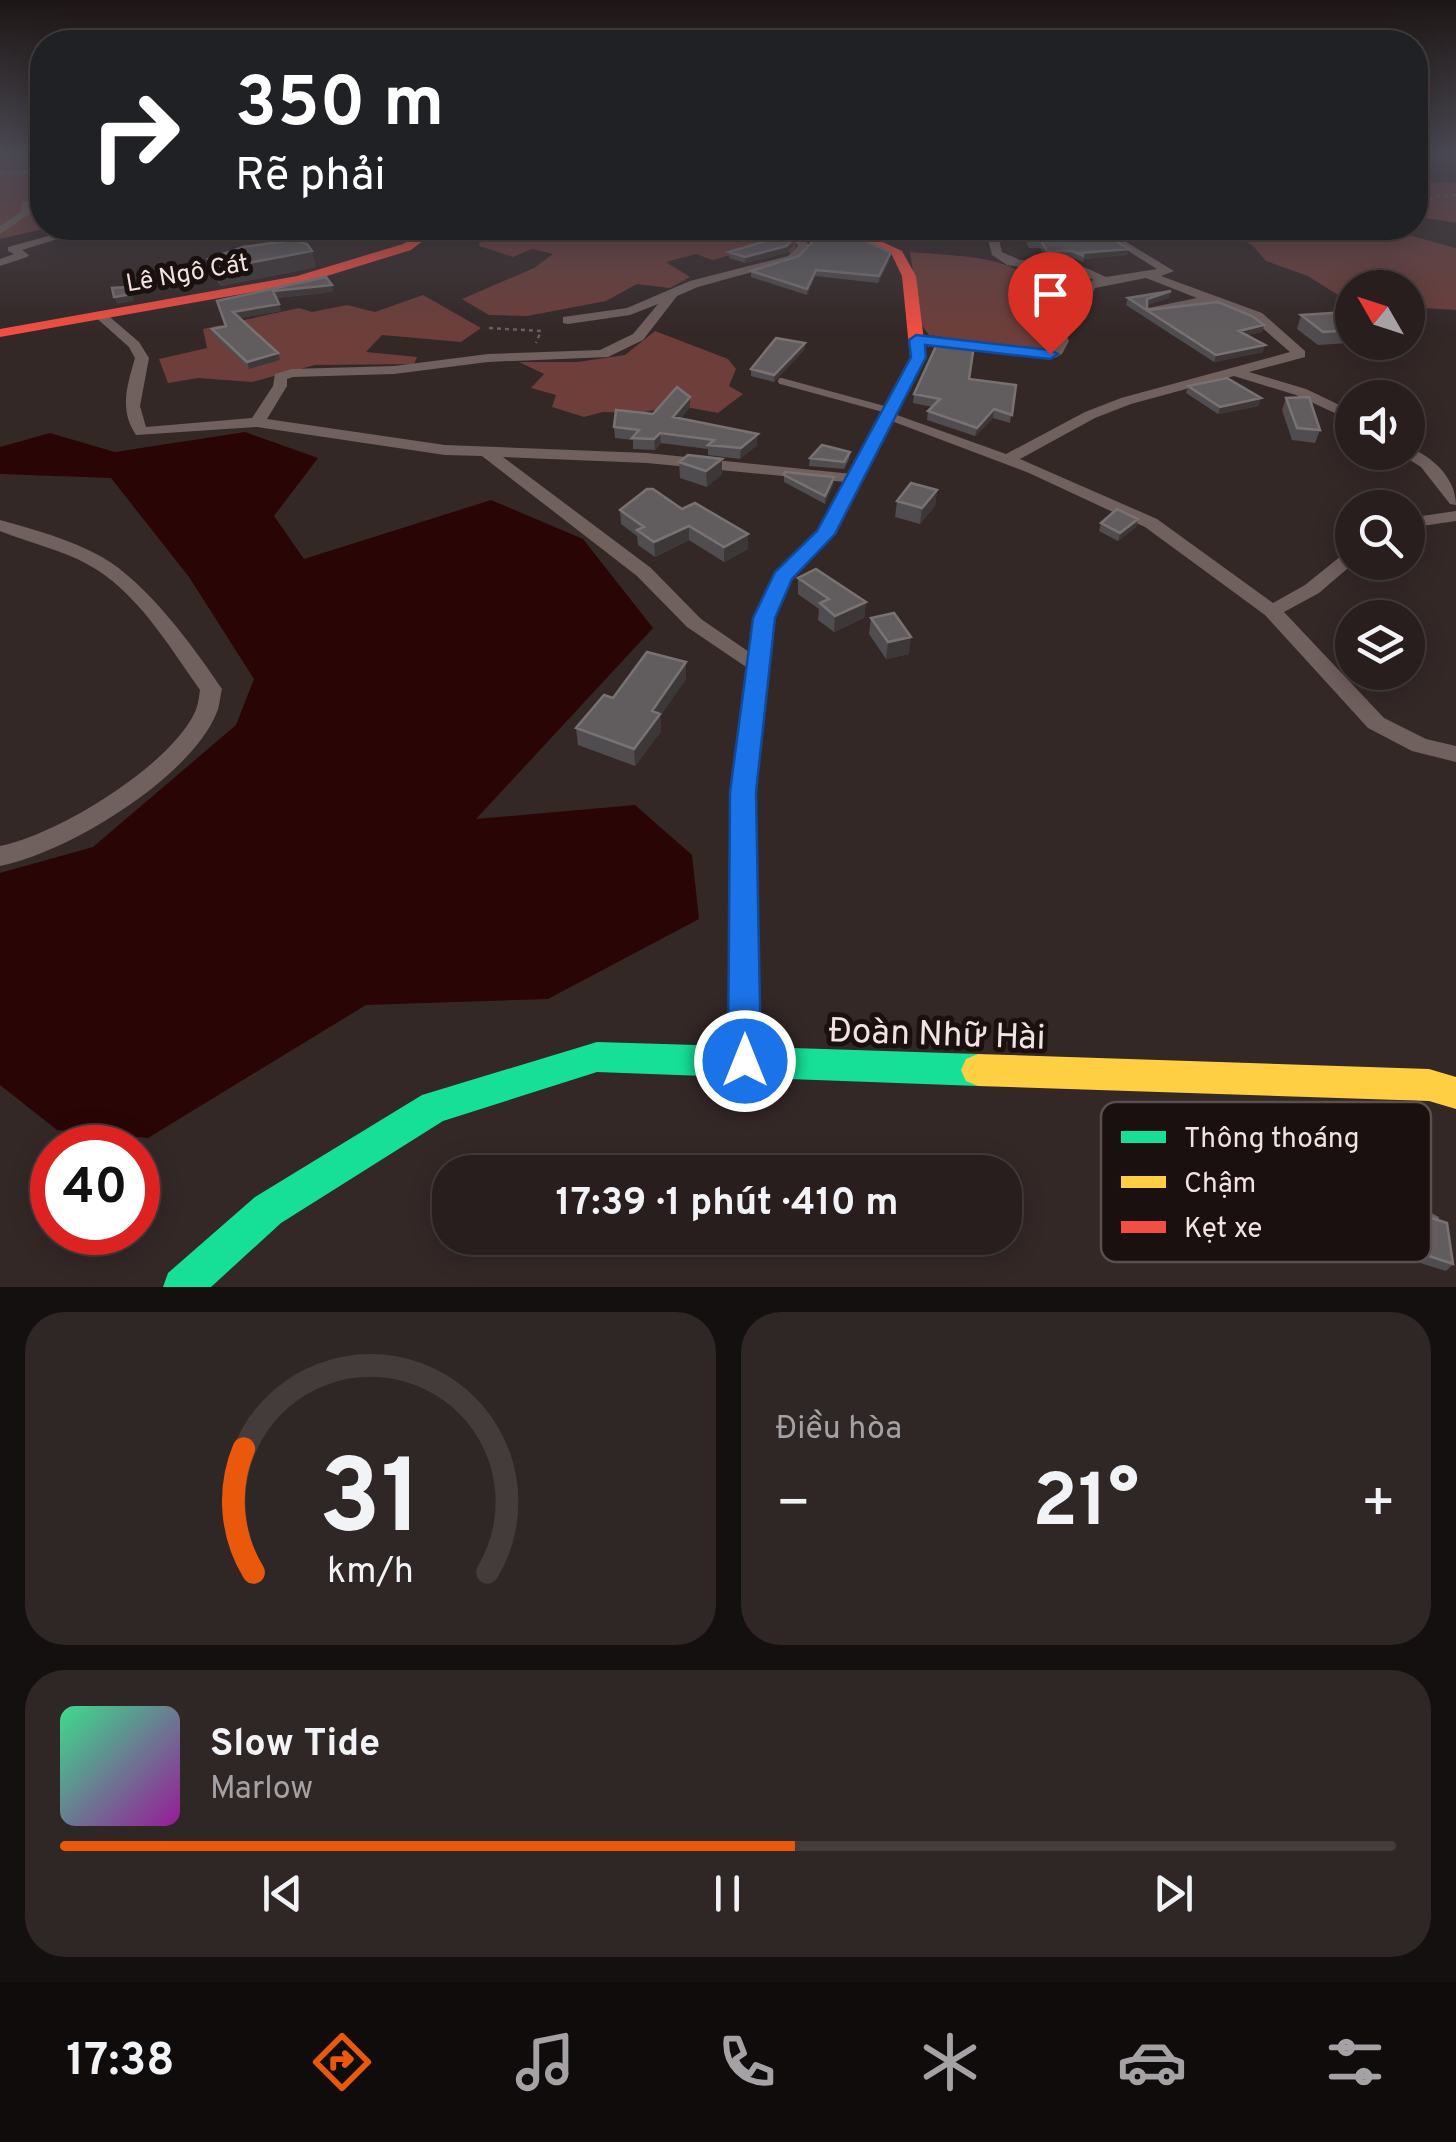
<!DOCTYPE html>
<html lang="vi">
<head>
<meta charset="utf-8">
<style>
  :root { --surface:#271e1d; --page:#2f2726; --text:#f1f3f6; --muted:#a4a2a4; --line:#433c3b; --accent:#ea580c }
  body { margin:0; font-family:Overpass,sans-serif; background:var(--page); color:var(--text); height:100vh; display:flex; flex-direction:column; font-size:38px; white-space:nowrap }
  * { box-sizing:border-box; margin:0 }
  p { font-size:32px; color:var(--muted) }
  .icon { flex:none; width:55px; height:55px; fill:none; stroke:currentColor; stroke-width:2; stroke-linecap:round; stroke-linejoin:round }
  .map { position:relative; height:1287px; overflow:hidden }
  .drawer { display:flex; flex-direction:column; gap:25px; padding:25px; background:#151010; flex:1 }
  .drawer>* { flex:none }
  .banner { position:absolute; left:30px; top:30px; width:1398px; height:210px; border-radius:40px; box-shadow:0 5px 25px #0003,0 0 0 2px var(--line); background:#202124; color:#fff; overflow:hidden }
  .needle { width:65px; rotate:309deg }
  .tools { position:absolute; left:1335px; top:270px; display:grid; gap:20px }
  .tools a { display:grid; place-items:center; width:90px; height:90px; border-radius:50%; background:var(--surface); box-shadow:0 5px 25px #0003,0 0 0 2px var(--line); font-size:50px }
  .speed { position:absolute; left:30px; top:1125px; display:flex; gap:20px; font-size:50px; font-weight:700; text-align:center }
  .speed>* { display:grid; place-content:center; width:130px; height:130px; border-radius:50%; background:var(--surface); box-shadow:0 5px 25px #0003,0 0 0 2px var(--line); line-height:1 }
  .speed .limit { border:15px solid #d22; background:#fff; color:#111 }
  .pin { position:absolute; display:grid; place-items:center; width:85px; height:85px; color:#fff; margin:-102px -42px; border-radius:50% 50% 50% 0; rotate:-45deg; box-shadow:0 0 10px #0007 }
  .pin .icon { rotate:45deg }
  .me { position:absolute; width:110px; margin:-55px; rotate:0deg; stroke-linejoin:round; filter:drop-shadow(0 0 8px #0008) }
  .turn { display:flex; align-items:center; gap:35px; height:210px; padding:0 40px; font-size:45px }
  .turn .icon { width:130px; height:130px; stroke-width:2.5 }
  .turn b { display:block; font-size:70px; line-height:85px }
  .big { font-size:75px; font-weight:700; line-height:1.1 }
  .drawer .widget { flex:1; display:flex; flex-direction:column; justify-content:center; gap:15px; min-width:0; padding:0 35px; border-radius:40px; background:var(--page) }
  .drawer .dial { align-items:center; gap:0 }
  .dial svg { height:260px; overflow:visible; fill:none; stroke:var(--line); stroke-width:7; stroke-linecap:round; text-anchor:middle }
  .dial text { fill:var(--text); stroke:none }
  .song { display:flex; align-items:center; gap:30px }
  .cover { width:120px; height:120px; border-radius:15px; background:linear-gradient(135deg,hsl(150 70% 55%),hsl(300 70% 35%)) }
  .played { height:10px; border-radius:5px; background:linear-gradient(90deg,var(--accent) 55%,var(--line) 55%) }
  .keys { display:flex; justify-content:space-around; direction:ltr }
  .heat { display:flex; justify-content:space-between; align-items:center; font-size:55px; direction:ltr }
  .drawer .tiles { flex:1; display:grid; gap:25px; grid-template-columns:1fr 1fr }
  .widget:last-child { grid-column:span 2 }
  .trip { position:absolute; left:432px; top:1155px; width:590px; height:100px; border-radius:40px; background:var(--surface); box-shadow:0 5px 25px #0003,0 0 0 2px var(--line); font-weight:700; line-height:100px; text-align:center }
  .dock { display:flex; height:160px; justify-content:space-around; align-items:center; background:#100c0c; color:var(--muted) }
  .dock .icon { width:70px; height:70px }
  .dock .on { color:var(--accent) }
  .dock b { font-size:45px; color:var(--text) }
  .map>svg:first-child { display:block }
  .green { fill:#6d3e3a }
  .water { fill:#2a0505 }
  .lines { fill:none; stroke-linecap:round; stroke-linejoin:round }
  .path-far1 { stroke:#6b5f5d; stroke-width:2.5; stroke-dasharray:4 4; stroke-linecap:butt }
  .path { stroke:#6b5f5d; stroke-width:5; stroke-dasharray:11 11; stroke-linecap:butt }
  .lane-far1 { stroke:#70605e; stroke-width:5 }
  .lane { stroke:#70605e; stroke-width:6 }
  .street { fill:#70605e; fill-rule:evenodd }
  .fast { fill:#16e098; fill-rule:evenodd }
  .slow { fill:#ffcf43; fill-rule:evenodd }
  .jam { fill:#f24e42; fill-rule:evenodd }
  .wall { fill:#4f4d4f }
  .shaded-wall { fill:#3d3838 }
  .building { fill:#615d5f; stroke:#787273; stroke-width:2.5 }
  .route { fill:#1a73e8; stroke:#114b97; stroke-width:2.5 }
  .labels { text-anchor:middle; stroke-width:10; stroke-linejoin:round; paint-order:stroke }
  .far-street-label { font-size:25px; fill:#f2e3e1; stroke:#19100f }
  .near-street-label { font-size:35px; fill:#f2e3e1; stroke:#19100f }
  .key { fill:#19100f; stroke:#5a4f4e; stroke-width:2.5 }
  .key-label { font-size:28px; fill:#f2e3e1 }
</style>
</head>
<body>
<div class="map">
<svg width="1456" height="1287" viewBox="0 0 1456 1287">
  <rect width="100%" height="100%" fill="#342827"/>
  <!-- green -->
  <path class="green" d="M0 153H42V228H48L0 239Z
    M1415 181 1456 183V223L1415 216Z
    M511 228H791L796 247 791 253 770 244 713 260 696 254 666 262 690 277 670 288 637 284 606 301 527 316 489 315 462 299 534 268 553 254 532 249 513 257 479 246 480 239Z
    M1223 228H1382L1456 248V310L1408 307V288H1352V304L1308 276 1266 261 1253 246Z
    M910 252C962 257 1016 253 1051 296L1021 300 1022 306 1049 329 1053 344 1045 352 929 335 921 324Z
    M423 295 481 328 461 342 382 335 366 352 417 357 414 364 315 365 252 382 198 378 168 383 159 359 207 348 203 329 299 308 312 312 347 305 375 312Z
    M655 331 728 359 736 369 729 386 743 394 718 413 680 406 638 413 603 412 584 417 552 407 556 395 531 388 544 374 519 362H578L625 355Z"/>
  <!-- water -->
  <path class="water" d="M245 432 318 458 274 516 304 559 491 500 583 539 653 628 476 819 635 805 692 855 699 919 548 999 366 1005 148 1138 57 1130 0 1085V873L93 847 236 725 254 679 189 577 111 478 0 474V447L50 433 115 452Z"/>
  <g class="lines">
    <!-- path-far1 -->
    <path class="path-far1" d="M1415 202 1424 204 1436 196 1456 195
      M489 328 541 331 536 343"/>
    <!-- path -->
    <path class="path" d="M1409 1204 1439 1220"/>
    <!-- lane-far1 -->
    <path class="lane-far1" d="M0 173 42 172
      M1242 228 1278 239
      M1103 231 1180 228"/>
    <!-- lane -->
    <path class="lane" d="M781 381 891 411"/>
    <!-- street -->
    <path class="street" d="M22 201H30L31 213 0 234V226L21 212Z
      M78 228H93L22 250 29 255 27 257 0 266V259L14 254 8 251V247Z
      M214 228C228 227 238 234 253 236 280 238 318 226 349 228L252 242Z
      M797 228H807L804 239 810 246 796 260 698 287 677 296 643 340 608 357 488 362 394 374 293 377 287 379V386L267 419 445 445 647 453 862 475V481L856 483 647 463 503 457 651 568 701 619 765 663 768 668 758 675 687 627 637 576 482 456 445 455 257 427 136 435C119 410 127 386 135 358L129 347 93 315 104 312 139 342 149 358 140 406 146 427 252 418 273 386 275 374 292 369 394 366 488 354 600 350 633 334 658 304 630 315 568 324 563 323V317L627 308 690 281 788 256 798 246 792 239Z
      M873 228H1103L1174 271 1161 276 1262 313 1305 351V357L1249 372 1306 389 1352 411V421L1296 395 1234 376 1131 404 1095 418 1020 459 1157 519 1273 603 1305 585 1346 552 1352 551V562H1355L1319 593 1284 612 1384 718 1426 739 1456 746V762L1412 751 1368 728 1265 615 1145 527 1029 473 881 417 884 414H894L1006 454 1085 412 1121 398 1290 352 1252 319 1210 302 1148 314V308L1197 298 1146 278 1095 288 1090 299 1086 300 1038 305 1061 325 1069 341 1062 354 1055 358 911 342 909 339 916 335 1048 351 1055 341 1050 330 1022 302 1028 298 1081 293 1086 283 1094 280 1067 267H1020L1007 265 992 255 987 236 878 231ZM1101 234 1157 269 1106 277 1071 261 1020 260 1002 252 998 236Z
      M1408 447C1432 456 1456 478 1456 505L1450 504 1421 467 1402 455 1400 452H1408Z
      M1456 511V521L1408 528V518Z
      M0 520C33 529 72 540 102 557 147 583 193 646 222 689 220 696 220 705 217 712 191 778 67 853 0 866V846C57 835 170 766 195 712 198 706 199 697 200 690 169 646 136 590 87 564 60 549 29 543 0 531Z"/>
    <!-- fast -->
    <path class="fast" d="M848 484 857 490 832 538 791 578 775 618 756 792 761 1047 978 1054 990 1059 995 1070 990 1081 978 1086 597 1072 443 1121 281 1223 211 1287H163L168 1273 255 1197 422 1095 597 1042 729 1046 730 792 753 618 775 572 817 531 839 490Z"/>
    <!-- slow -->
    <path class="slow" d="M978 1054 1429 1069 1456 1077V1109L1429 1101 978 1086 966 1081 961 1070 966 1059Z"/>
    <!-- jam -->
    <path class="jam" d="M427 228H440L411 250 304 283 0 337V329L297 276 403 244Z
      M838 228H853L902 251 916 276 926 357 857 490 848 496 839 490 910 357 902 276 891 253Z"/>
  </g>
  <!-- wall -->
  <path class="wall" d="M810 228 889 261 878 283 815 276 807 295 751 277V271L799 256 812 242 809 233Z
    M1026 233 1129 249 1127 255 1084 259 1083 262 1071 257H1046L1040 248H1029L1024 239Z
    M793 246 786 253 745 263 729 258V252Z
    M208 259 316 267 221 286 213 275Z
    M1056 264 1085 273 1083 279 1075 290H1068L1055 271Z
    M333 292 276 298 281 311 240 318 278 353 280 360 249 369 214 336 212 329 226 326 217 301Z
    M1128 298H1169L1147 305V310L1264 325 1262 332 1247 335 1263 352 1214 362 1126 305Z
    M1301 315 1352 317V342H1363L1318 345 1297 329Z
    M805 343 804 350 774 382 751 376V369Z
    M969 379 1016 385 1010 423 993 418 975 436 927 420 928 411 933 407 913 403 914 394Z
    M1188 386 1261 398 1258 406 1218 414 1186 393Z
    M690 397V407L681 418 757 445 740 459 708 455V449L661 443 655 450 633 449V440L615 438 614 427 653 414Z
    M1286 398 1320 430 1315 443 1292 440 1282 410Z
    M850 452 849 459 844 469 809 466 810 458Z
    M722 459V474L707 487 680 478 679 462Z
    M784 475 834 477 833 485 825 504 784 482Z
    M937 490 935 506 920 524 895 517 897 501Z
    M682 509 748 549 724 562 689 540 655 557 638 545 637 536 621 524 620 510Z
    M1138 519 1136 527 1118 541 1099 531 1101 523Z
    M798 578 866 602 864 618 834 632 818 620 819 609 798 594Z
    M871 618 909 654 886 659 869 634Z
    M686 662V679L660 716 661 731 635 766 578 745 576 728 613 698Z
    M1407 1210 1453 1264 1446 1271 1404 1258 1400 1218Z"/>
  <!-- shaded-wall -->
  <path class="shaded-wall" d="M793 240V246L786 253 745 263V257Z
    M1129 249 1127 255 1084 259V256L1080 253Z
    M312 251 316 267 221 286 216 269Z
    M890 254 889 261 878 283 879 276Z
    M816 270 815 276 807 295V289Z
    M1085 273 1083 279 1075 290H1068L1069 284Z
    M332 285 333 292 275 298 273 291Z
    M1171 291 1169 298 1145 306 1147 299Z
    M132 294 134 301 117 304 114 297Z
    M279 304 281 311 235 319 233 312Z
    M1264 325 1262 332 1237 338 1239 331Z
    M805 343 804 350 774 382V375Z
    M1265 345 1263 352 1214 362 1216 355Z
    M278 353 280 360 249 369 247 362Z
    M690 397V407L674 427 673 417Z
    M1261 398 1258 406 1218 414 1220 407Z
    M994 409 993 418 975 436 977 428Z
    M660 433 661 443 655 450 654 439Z
    M758 434 757 445 740 459 741 448Z
    M722 459V474L707 487 706 471Z
    M834 477 833 485 825 504V496Z
    M937 490 935 506 920 524 922 508Z
    M1138 519 1136 527 1118 541 1120 533Z
    M689 526V540L655 557 654 542Z
    M748 534V549L724 562V547Z
    M866 602 864 618 834 632 835 616Z
    M911 637 909 654 886 659 888 642Z
    M686 662V679L660 716 661 731 635 766 634 749 652 711Z"/>
  <!-- building -->
  <path class="building" d="M810 228H837L888 251 890 254 879 276 816 270 807 289 751 271 799 256 814 240Z
    M1101 232 1129 249 1080 253 1084 256 1072 251H1047L1041 241H1030L1026 233Z
    M786 235 793 240 786 246 745 257 729 252Z
    M293 240 307 244 312 251 216 269 208 259 243 247Z
    M1056 264H1067L1085 273 1077 283 1069 284Z
    M326 277 332 285 273 291 279 304 233 312 278 353 247 362 212 329 226 326 217 301Z
    M128 287 132 294 114 297 112 288Z
    M1171 291 1147 299V310L1218 302 1252 316 1264 325 1239 331 1265 345 1216 355 1128 298Z
    M1346 312 1352 317V330L1323 332 1301 315Z
    M776 338 805 343 774 375 751 369Z
    M946 342 974 345 969 379 1016 385 1012 415 994 409 977 428 928 411 940 399 914 394 936 346 945 347Z
    M1227 378 1261 398 1220 407 1188 386Z
    M677 387 690 397 673 417 758 434 741 448 708 445 714 440 660 433 654 439 632 438 639 430 614 427 616 410 653 414Z
    M1309 397 1320 430 1297 428 1286 398Z
    M822 445 850 452 844 462 810 458Z
    M688 455 722 459 706 471 679 462Z
    M785 472 834 477 825 496 784 475Z
    M911 483 937 490 922 508 897 501Z
    M647 489H653L682 509 695 503 748 534 724 547 689 526 654 542 637 530 644 527 620 510Z
    M1117 509 1138 519 1120 533 1101 523Z
    M816 569 866 602 835 616 820 603 829 599 798 578Z
    M894 613 911 637 888 642 871 618Z
    M647 652 686 662 652 711 660 714 634 749 576 728 604 695 613 698Z
    M1407 1210 1447 1223 1453 1264 1411 1250Z"/>
  <!-- sky -->
  <linearGradient id="sky" x2="0" y2="1"><stop stop-color="#1d1615"/><stop offset="0.46" stop-color="#4a4852"/><stop offset="1" stop-color="#4a4852" stop-opacity="0"/></linearGradient>
  <rect width="1456" height="333" fill="url(#sky)"/>
  <!-- route -->
  <path class="route" d="M916 335 1050 350 1058 354 1050 359 925 345 926 357 835 534 792 579 775 618 756 792 761 1061 756 1072 745 1077 733 1072 728 1061 730 792 753 618 775 572 817 531 911 357 909 340Z"/>
  <g class="labels">
    <!-- far-street labels -->
    <g class="far-street-label">
      <text transform="translate(187 272) rotate(-10)" y="9">Lê Ngô Cát</text>
    </g>
    <!-- near-street labels -->
    <g class="near-street-label">
      <text transform="translate(937 1033) rotate(2)" y="12">Đoàn Nhữ Hài</text>
    </g>
  </g>
  <!-- legend -->
  <rect x="1101" y="1102" width="330" height="160" rx="15" class="key"/>
  <rect x="1121" y="1131" width="45" height="12" fill="#16e098"/>
  <rect x="1121" y="1176" width="45" height="12" fill="#ffcf43"/>
  <rect x="1121" y="1221" width="45" height="12" fill="#f24e42"/>
  <g class="key-label">
    <text x="1184" y="1147">Thông thoáng</text>
    <text x="1184" y="1192">Chậm</text>
    <text x="1184" y="1237">Kẹt xe</text>
  </g>
</svg>
<div class="tools">
<a><svg class="needle" viewBox="-14 -14 28 28"><path d="M0-13l5 13h-10z" fill="#e53935"/><path d="M0 13l5-13h-10z" fill="#a4a2a4"/></svg></a>
<a><svg class="icon" aria-label="sound" viewBox="0 0 24 24"><path d="M4 9h4l5-4v14l-5-4H4zM17 9q2 3 0 6"/></svg></a>
<a><svg class="icon" aria-label="search" viewBox="0 0 24 24"><circle cx="10" cy="10" r="6"/><path d="M15 15l6 6"/></svg></a>
<a><svg class="icon" aria-label="layers" viewBox="0 0 24 24"><path d="M12 4l9 5-9 5-9-5zM3 14l9 5 9-5"/></svg></a>
</div>
<div class="speed"><div class="limit">40</div></div>
<div class="pin" style="left:1050px;top:354px;background:#d93025"><svg class="icon" aria-label="arrive" viewBox="0 0 24 24"><path d="M6 21V4h12l-3 4 3 4H6"/></svg></div>
<svg class="me" style="left:745px;top:1061px" viewBox="-20 -20 40 40"><circle r="17" fill="#1a73e8" stroke="#fff" stroke-width="3"/><path d="M0-11L8 9 0 5-8 9z" fill="#fff"/></svg>
<div class="trip">17:39 · 1 phút · 410 m</div>
<div class="banner">
<div class="turn"><svg class="icon" aria-label="right" viewBox="0 0 24 24"><path d="M7 20v-9h11M14 6l5 5-5 5"/></svg><div><b>350 m</b>Rẽ phải</div></div>
</div>
</div>
<section class="drawer">
<div class="tiles">
<div class="widget dial"><svg viewBox="0 0 100 80">
<path d="M14 69A42 42 0 1 1 86 69"/>
<path d="M14 69A42 42 0 0 1 11 31" stroke="#ea580c"/>
<text x="50" y="56" font-size="32" font-weight="700">31</text>
<text x="50" y="72" font-size="11">km/h</text>
</svg></div>
<div class="widget"><p>Điều hòa</p>
<div class="heat"><a>−</a><b class="big">21°</b><a>+</a></div>
</div>
<div class="widget">
<div class="song"><i class="cover"></i><div><b>Slow Tide</b><p>Marlow</p></div></div>
<div class="played"></div>
<div class="keys"><svg class="icon" aria-label="previous" viewBox="0 0 24 24"><path d="M18 5L8 12l10 7zM5 5v14"/></svg><svg class="icon" aria-label="pause" viewBox="0 0 24 24"><path d="M8 5v14M16 5v14"/></svg><svg class="icon" aria-label="next" viewBox="0 0 24 24"><path d="M6 5l10 7-10 7zM19 5v14"/></svg></div>
</div>
</div>
</section>
<nav class="dock">
<b>17:38</b>
<svg class="icon on" aria-label="directions" viewBox="0 0 24 24"><path d="M12 3l9 9-9 9-9-9zM9 14v-3h6M13 9l2 2-2 2"/></svg>
<svg class="icon" aria-label="music" viewBox="0 0 24 24"><path d="M9 18V5l10-2v13"/><circle cx="6" cy="18" r="3"/><circle cx="16" cy="16" r="3"/></svg>
<svg class="icon" aria-label="phone" viewBox="0 0 24 24"><path d="M5 4h4l2 5-3 2q2 4 5 5l2-3 5 2v4C11 20 4 13 5 4z"/></svg>
<svg class="icon" aria-label="climate" viewBox="0 0 24 24"><path d="M12 3v18M4 7l16 10M4 17L20 7"/></svg>
<svg class="icon" aria-label="car" viewBox="0 0 24 24"><path d="M5 17H2v-5l4-1 3-4h7l3 4 3 1v5h-3M9 17h6M6 11h13"/><circle cx="7" cy="17" r="2"/><circle cx="17" cy="17" r="2"/></svg>
<svg class="icon" aria-label="filters" viewBox="0 0 24 24"><path d="M4 7h16M4 17h16"/><circle cx="9" cy="7" r="2"/><circle cx="15" cy="17" r="2"/></svg>
</nav>
</body>
</html>
